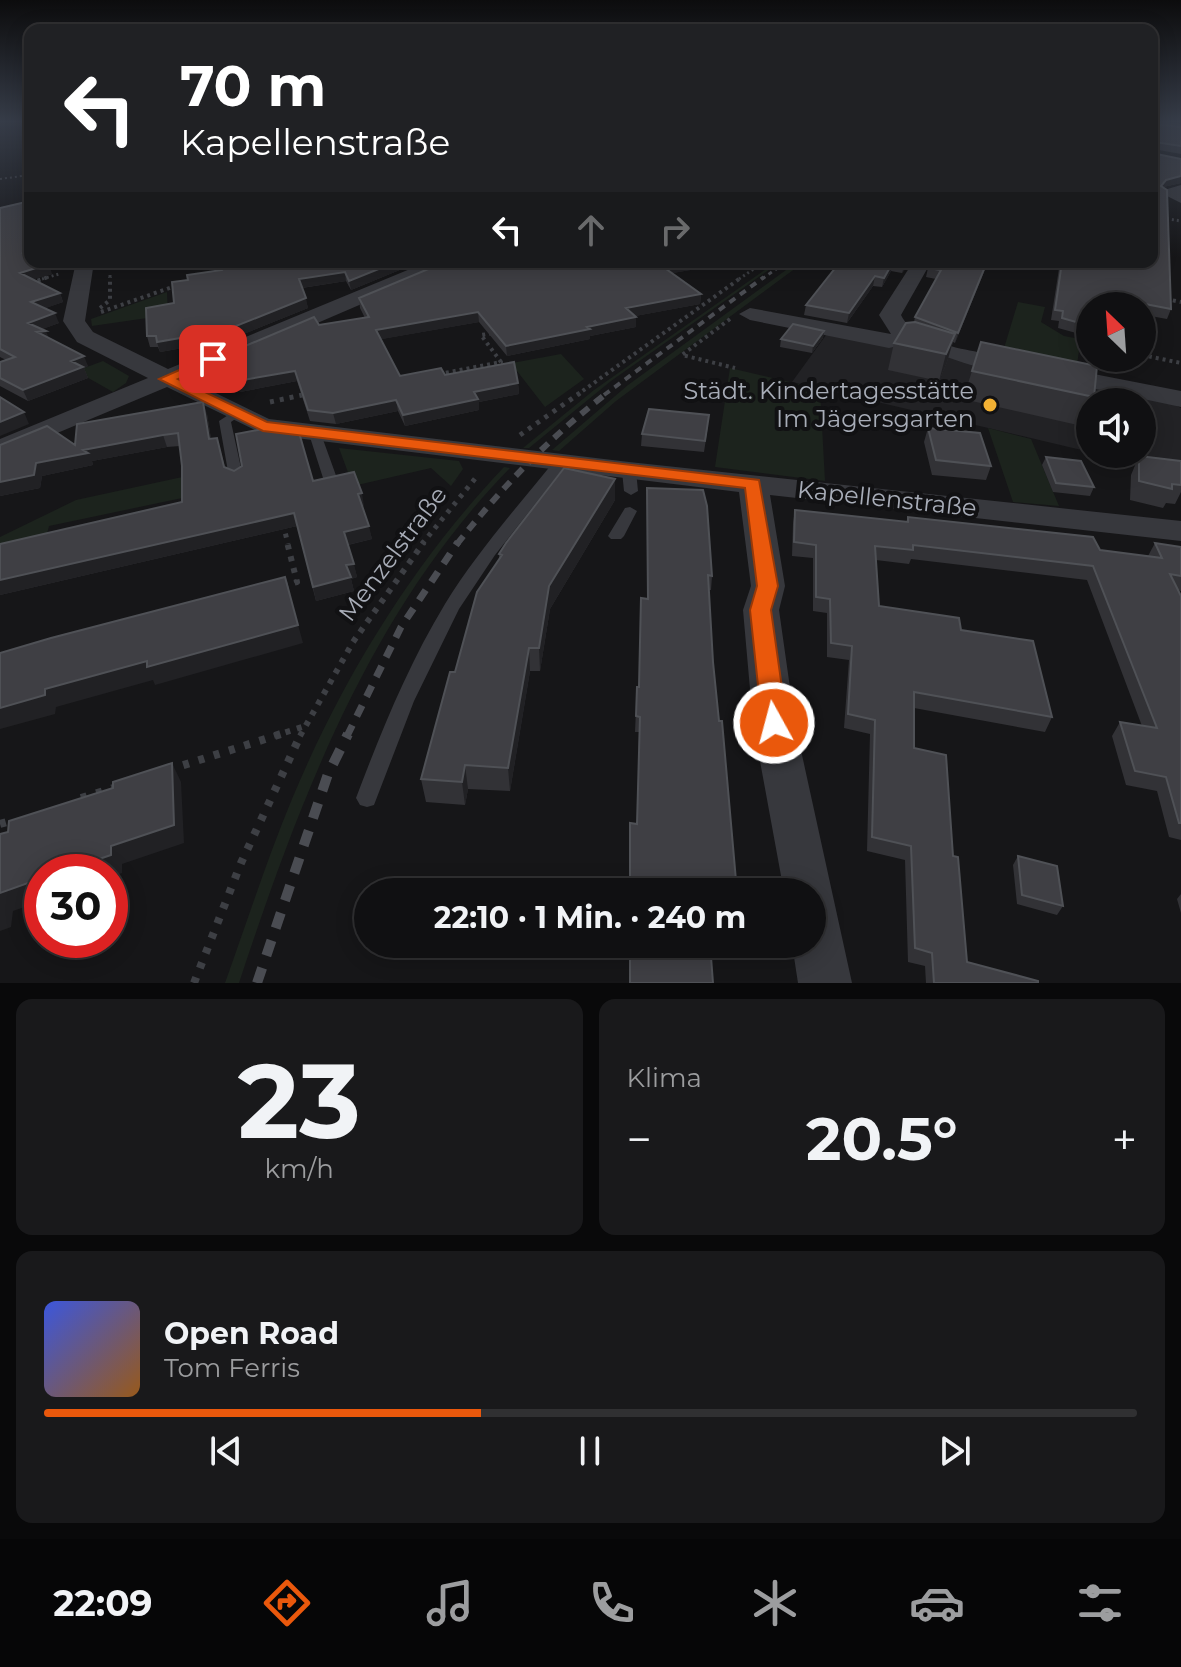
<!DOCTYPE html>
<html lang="de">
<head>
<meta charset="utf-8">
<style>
  :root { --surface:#101012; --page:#19191b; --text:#f1f3f6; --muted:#9c9d9f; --line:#303032; --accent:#ea580c }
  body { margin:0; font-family:Montserrat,sans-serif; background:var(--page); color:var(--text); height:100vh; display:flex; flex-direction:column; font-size:30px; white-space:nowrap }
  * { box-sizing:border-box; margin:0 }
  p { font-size:26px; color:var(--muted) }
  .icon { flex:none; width:44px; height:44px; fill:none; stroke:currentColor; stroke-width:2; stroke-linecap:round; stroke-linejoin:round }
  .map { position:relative; height:983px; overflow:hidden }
  .panel { display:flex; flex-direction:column; gap:16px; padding:16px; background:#09090a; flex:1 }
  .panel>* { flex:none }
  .banner { position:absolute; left:24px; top:24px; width:1134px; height:244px; border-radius:16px; box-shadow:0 4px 20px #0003,0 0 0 2px var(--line); background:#202124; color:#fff; overflow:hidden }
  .needle { width:52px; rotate:335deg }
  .buttons { position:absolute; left:1076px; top:292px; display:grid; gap:16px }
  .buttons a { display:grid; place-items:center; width:80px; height:80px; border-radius:50%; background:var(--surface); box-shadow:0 4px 20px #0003,0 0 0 2px var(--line); font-size:40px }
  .speed { position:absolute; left:24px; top:854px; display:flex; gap:16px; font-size:40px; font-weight:700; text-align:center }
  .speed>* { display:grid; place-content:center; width:104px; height:104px; border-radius:50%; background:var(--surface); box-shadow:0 4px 20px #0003,0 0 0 2px var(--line); line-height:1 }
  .speed .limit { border:12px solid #d22; background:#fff; color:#111 }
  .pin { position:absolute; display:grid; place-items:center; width:68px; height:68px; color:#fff; margin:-34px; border-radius:16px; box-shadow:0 4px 12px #0006 }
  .me { position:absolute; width:88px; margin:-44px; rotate:353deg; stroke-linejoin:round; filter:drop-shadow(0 0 6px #0008) }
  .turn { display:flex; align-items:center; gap:28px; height:168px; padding:0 24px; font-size:36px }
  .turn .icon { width:104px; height:104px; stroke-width:2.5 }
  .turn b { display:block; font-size:56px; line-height:68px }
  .lanes { display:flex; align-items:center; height:76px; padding:0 24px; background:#0003; justify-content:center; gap:40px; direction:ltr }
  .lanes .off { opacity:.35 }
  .big { font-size:60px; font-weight:700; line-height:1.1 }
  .panel .card { flex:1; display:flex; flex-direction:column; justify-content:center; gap:12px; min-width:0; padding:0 28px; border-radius:16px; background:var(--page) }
  .panel .dial { align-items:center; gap:0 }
  .dial b { font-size:104px; line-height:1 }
  .song { display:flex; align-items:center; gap:24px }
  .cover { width:96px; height:96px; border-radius:12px; background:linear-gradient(135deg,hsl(230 70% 55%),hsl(30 70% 35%)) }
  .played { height:8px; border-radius:4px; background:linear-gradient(90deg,var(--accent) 40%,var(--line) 40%) }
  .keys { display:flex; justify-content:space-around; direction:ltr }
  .heat { display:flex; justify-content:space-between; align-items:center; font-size:44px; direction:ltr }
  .panel .tiles { flex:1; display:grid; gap:16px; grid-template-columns:1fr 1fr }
  .card:last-child { grid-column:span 2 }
  .trip { position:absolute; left:354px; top:878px; width:472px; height:80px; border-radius:40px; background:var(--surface); box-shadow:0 4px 20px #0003,0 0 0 2px var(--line); font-weight:700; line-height:80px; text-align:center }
  .tabs { display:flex; height:128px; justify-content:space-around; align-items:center; background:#060607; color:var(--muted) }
  .tabs .icon { width:56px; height:56px }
  .tabs .selected { color:var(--accent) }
  .tabs b { font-size:36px; color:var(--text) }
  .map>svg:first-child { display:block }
  .built { fill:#222225 }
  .green { fill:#1c231d }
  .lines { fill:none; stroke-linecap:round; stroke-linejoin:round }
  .path-far5 { stroke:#3d3f44; stroke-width:2; stroke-dasharray:2 3; stroke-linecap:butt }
  .path-far4 { stroke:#3d3f44; stroke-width:3; stroke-dasharray:2 3; stroke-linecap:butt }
  .path-far3 { stroke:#3d3f44; stroke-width:4; stroke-dasharray:3 4; stroke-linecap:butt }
  .path-far2 { stroke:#3d3f44; stroke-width:5; stroke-dasharray:4 6; stroke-linecap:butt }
  .path-far1 { stroke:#3d3f44; stroke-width:6; stroke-dasharray:5 7; stroke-linecap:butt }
  .path { stroke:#3d3f44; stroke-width:8; stroke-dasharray:6 10; stroke-linecap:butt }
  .service { fill:#37383d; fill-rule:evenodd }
  .minor { fill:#37383d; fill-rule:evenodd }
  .rail-far4 { stroke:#4a4c52; stroke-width:3; stroke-dasharray:4 4; stroke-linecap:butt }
  .rail-far3 { stroke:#4a4c52; stroke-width:4; stroke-dasharray:7 6; stroke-linecap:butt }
  .rail-far2 { stroke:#4a4c52; stroke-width:6; stroke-dasharray:10 8; stroke-linecap:butt }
  .rail-far1 { stroke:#4a4c52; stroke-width:7; stroke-dasharray:12 10; stroke-linecap:butt }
  .rail { stroke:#4a4c52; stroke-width:10; stroke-dasharray:16 13; stroke-linecap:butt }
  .wall { fill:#323236 }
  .shaded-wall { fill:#212124 }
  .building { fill:#3f3f44; stroke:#4f5156; stroke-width:2 }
  .route { fill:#ea580c; stroke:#983908; stroke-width:2 }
  .poi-dot { fill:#f2b134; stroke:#111113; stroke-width:3 }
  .labels { text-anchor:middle; stroke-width:8; stroke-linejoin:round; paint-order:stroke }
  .poi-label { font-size:24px; fill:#a8adb8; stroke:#111113; text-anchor:end }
  .street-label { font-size:24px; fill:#a8adb8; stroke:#111113 }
</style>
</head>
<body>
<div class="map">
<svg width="1181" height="983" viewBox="0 0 1181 983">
  <rect width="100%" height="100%" fill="#161618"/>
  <!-- built -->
  <path class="built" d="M829 331 1169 402 1181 408V473L1097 454H1142V402H1090V452L792 382Z"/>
  <!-- green -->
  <path class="green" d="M776 262H780L611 381 529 448H523L594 390Z
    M797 262H804L616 401 559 451 552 450 628 385Z
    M167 292 168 315 92 326 91 319Z
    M1018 302 1045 307 1041 322 1064 336 1090 341V352L1079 350 1076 373 1001 358Z
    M561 354 584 379 545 407 517 371 501 374 495 366Z
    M103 361 129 376 126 383 113 392 76 371Z
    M730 368 820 389 825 481 715 467Z
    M988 428 1031 439 1059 506 1013 502Z
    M339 448 459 461 463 469 451 486 431 468 353 486Z
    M504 467 510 468C371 610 300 798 239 983H225C247 922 267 859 292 799 343 677 413 563 504 467Z
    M187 476V497L49 526 47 534 0 544V537L76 500Z"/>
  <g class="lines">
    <!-- path-far5 -->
    <path class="path-far5" d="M0 179 30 175"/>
    <!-- path-far4 -->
    <path class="path-far4" d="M1162 218 1181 221
      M220 270 227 262
      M110 275V279
      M42 279 59 274
      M739 279 764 262"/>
    <!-- path-far3 -->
    <path class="path-far3" d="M31 283 48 277
      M1166 299 1181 302
      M100 308 110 300V277
      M101 312 178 285
      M730 319 682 355 735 368
      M1142 355 1181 363
      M439 374 501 362 481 335 494 333
      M303 395 307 394
      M577 395 742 277"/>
    <!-- path-far2 -->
    <path class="path-far2" d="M270 402 307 394
      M520 435 580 393
      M283 524 288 544
      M422 544 478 475"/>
    <!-- path-far1 -->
    <path class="path-far1" d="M283 586 297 582 287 542
      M274 736 302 727
      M300 736 353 642 424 542"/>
    <!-- path -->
    <path class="path" d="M168 770 281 734
      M81 798 117 787
      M0 824 14 820
      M194 983 241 863 301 734"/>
    <!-- service -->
    <path class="service" d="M236 410 242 414 231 422 243 477 236 481 229 477 219 421Z
      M315 430 321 434 338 481 336 484H326L324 481 309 434Z
      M561 458 568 462 495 555 459 609 414 701 374 805 367 807 360 805 356 798C381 732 408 665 445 604 477 552 518 506 556 459Z
      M629 467 636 471 638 491 631 495 624 491 622 471Z
      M630 507 637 511 624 536 621 539H611L608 536 625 508Z"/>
    <!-- minor -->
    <path class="minor" d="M1152 120 1181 124V132L1152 127Z
      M1181 185V203L1161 193 1164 190Z
      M76 262H94L85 321 93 332 168 369 427 262H452L450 266 187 379 269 419 629 462 1181 521V541L770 495 785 586 779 610 795 723 852 983H798L792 944H812V892H784L753 723 743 610 751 586 739 492 263 434 167 387 0 457V439L148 378 77 342 63 321Z
      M913 262H931L901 315C917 349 989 352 1022 360L1026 365 1022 370C989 378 941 352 908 345 903 344 895 347 889 348L750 320 739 314 750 308 891 334 879 315Z
      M1058 367 1181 391V407L1049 379 1046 374 1049 369Z"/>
    <!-- rail-far4 -->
    <path class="rail-far4" d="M762 279 786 262"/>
    <!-- rail-far3 -->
    <path class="rail-far3" d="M604 395 764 277"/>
    <!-- rail-far2 -->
    <path class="rail-far2" d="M457 544C504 485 547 440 607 393"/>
    <!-- rail-far1 -->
    <path class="rail-far1" d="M347 736 401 627 458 542"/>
    <!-- rail -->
    <path class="rail" d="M257 983 328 774 348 734"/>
  </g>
  <!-- wall -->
  <path class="wall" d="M1154 124 1181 127V154L1153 149Z
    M1152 153 1181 159V183L1163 187 1171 309 1167 319 1145 315V322L1142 330V306H1090V332H1089L1087 336 1058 328 1059 321 1051 320 1060 262H1152Z
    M0 208 30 262 52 274 33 279 60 293 63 302 45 308 59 323 42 329 49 338 88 366 84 368 88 378 28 401 0 386V362L6 360 0 357Z
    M239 262H419L351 290 346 281 302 288 308 308 229 340 160 352 158 347H150L147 336 174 303 188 280 222 270Z
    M840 262H911L902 273 891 271 882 287 873 286 847 323 804 315 806 305Z
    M988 262 955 343 953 342 947 362 939 381 888 370 894 343 914 322 915 317 936 279 926 277 928 268Z
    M702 268 672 273 701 294 700 304 635 316 636 327 590 336V339L507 356 479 322 381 339 400 376 445 375 518 383 519 394 479 402V410L405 426 398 411 336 424 310 421 297 381 240 392 237 381 319 325 365 318 360 308 359 298Z
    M824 331 823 338 812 353 780 347 781 339Z
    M972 371 1094 397 1092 402H1090V406L1082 426 963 399Z
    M207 414 211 439 217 438 225 467 234 471 313 481 364 506H362L372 539 348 545 357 577 351 579 354 591 316 601 297 526 0 595V544L182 502V466L180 446 167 447 92 461 93 465 42 476 40 488 0 496V445H75Z
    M708 426 704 452 641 446 642 434Z
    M928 428 991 466 986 480 932 475 924 442Z
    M1139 456 1181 461V492L1175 504 1166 503 1163 508 1130 500 1131 475Z
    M1046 457 1094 487 1090 496 1053 492 1042 465Z
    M615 479V500L550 609 540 671H530L510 791 468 789 465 805 426 802 421 779 455 672 499 559V554Z
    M647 488 712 576 711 590H709L713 662 737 892H629L630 823 637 824 639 732H635L637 687H639L647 599Z
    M795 510 906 522 908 517 1100 550 1148 556 1155 543 1181 547V591L1178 590 1181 596V840L1169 837 1157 791 1126 785 1112 736 1120 722 1142 726 1087 580 911 559 909 564 876 560 879 606 961 630 1052 717 1045 732 914 708V748L953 856 967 962 1038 983H926L925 966 908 962 905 860 867 851 870 734 844 728 849 660 827 657V613L813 611V558L792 556 793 523Z
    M1018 856 1063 906 1057 915 1017 904 1013 865Z
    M1181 894V913L1177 899Z
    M629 944H757L753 959 711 957 713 983H629Z"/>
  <!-- shaded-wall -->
  <path class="shaded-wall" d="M1181 176V183L1163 187 1161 186 1166 180Z
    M396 262H419L351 290 349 281Z
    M683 262H702V268L662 275V266Z
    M893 262 891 271 882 287 884 278Z
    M906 262H911L902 273 905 264Z
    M987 262H988L955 343 958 333Z
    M49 264 52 274 24 282 20 273Z
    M345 272 346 281 301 288 299 279Z
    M875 276 873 286 847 323 849 313Z
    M60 293 63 302 35 312 31 302Z
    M701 294 700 304 625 318 626 308Z
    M306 298 308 308 229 340 160 352 157 342Z
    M478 312 479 322 377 340 376 330Z
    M55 313 59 323 32 333 28 323Z
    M636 317V327L590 336V339L507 356 506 346 587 327Z
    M46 331 50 341 37 332Z
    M824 331 823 338 812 353 813 346Z
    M955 334 947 362 939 381 946 354Z
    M84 356 88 366 84 368 88 378 28 401 23 390 71 361Z
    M295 371 297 381 240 392 237 381Z
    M518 383 519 394 479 402V410L405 426 403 415 474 392Z
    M396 400 398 411 336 424 333 413Z
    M203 402 207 414 213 452 209 439Z
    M24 412 29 424 0 436V422Z
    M163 435 167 447 92 461 93 465 42 476 40 488 0 496V482L36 463 83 450Z
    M615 479V500L550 609 540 671 539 648 549 586Z
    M362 493 364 506 360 507 358 494Z
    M294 513 297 526 0 595V580Z
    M369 526 372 539 347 545 344 532Z
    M354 564 357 577 351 579 354 591 316 601 313 587 346 565Z
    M285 577 303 643 155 685 153 680 56 707 55 714 0 729V708L45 689Z
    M529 648 530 671 510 791 508 768Z
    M172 763 181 782 184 843 122 864V873L110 877V872H61L111 846Z
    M465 765 468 789 465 805 462 782Z
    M42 878V901L13 911 11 927 0 931V893Z"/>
  <!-- building -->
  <path class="building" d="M1152 120H1153L1154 124 1181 127V146L1155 142 1152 152Z
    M1152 153 1181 159V176L1166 180 1161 186 1167 190 1171 309 1145 304V322H1142V306H1090V326L1062 318 1063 311 1055 310 1062 262H1152Z
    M30 201V252L22 253 30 256V262H43L49 264 20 273 60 293 31 302 55 313 28 323 46 331 37 332 84 356 71 361 83 367 23 390 0 378V362L15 357 0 349V208Z
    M239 262H396L349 281 345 272 299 279 306 298 226 330 157 342 156 336H147L146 308 174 303 172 282 188 280 187 275 222 270 221 265Z
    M445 262H683L662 266 701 294 626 308 636 317 587 327 590 329 506 346 478 312 376 330 400 376 441 368 445 375 514 362 518 383 474 392 478 399 403 415 396 400 333 413 308 410 295 371 237 381 231 352 314 317 319 325 369 317 359 298Z
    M840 262H893L884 278 875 276 849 313 806 305Z
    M932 262H987L958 333 915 317 941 270 928 268Z
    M915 322 955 334 946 354 894 343 906 323Z
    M793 324 824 331 813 346 781 339Z
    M981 342 1097 366 1094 397 972 371Z
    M0 397 24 412 0 422Z
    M203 402 209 439 217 438 224 467 234 471 242 466 236 434 274 427 298 429 313 481 354 472 362 493 358 494 369 526 344 532 354 564 346 565 351 577 313 587 294 513 0 580V544L182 502V466L178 433 163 435 83 450 88 453 36 463 34 475 0 482V445L47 426 75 445 77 424Z
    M649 409 709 415 705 441 642 434Z
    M928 428 980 433 991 466 936 460Z
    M1139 456 1181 461V485L1172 484V489L1139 481Z
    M1046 457 1081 461 1094 487 1056 483Z
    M564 468 615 479 549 586 539 648H529L508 768 465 765 462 782 421 779 450 672H455L477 592 502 555 499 554 506 543Z
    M647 488 703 490 707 506 712 576 708 575 713 662 719 721H722L737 892H630V823L637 824 640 717 636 716 637 687H639L641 598 648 599Z
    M795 510 908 522V517L1093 537 1100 550 1162 558 1155 543 1181 547V576L1170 574 1181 596V823H1179L1166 777 1135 771 1120 722 1157 728 1093 566 913 545V550L875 546 879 606 959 618 961 630 1033 641 1052 717 914 692V748L946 755 953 856 958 857 967 962 1038 981V983H934L932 953 915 948 911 846 872 837 875 720 848 714 852 646 831 643 830 599 816 597V545L794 542Z
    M285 577 298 625 147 667V661L45 689V695L0 708V653L51 638Z
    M172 763 174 825 111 846V855L61 872H42V878L0 893V834L8 832 9 821 113 788V782Z
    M1018 856 1057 866 1063 906 1022 895Z
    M630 944H710L713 983H630Z"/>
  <!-- sky -->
  <linearGradient id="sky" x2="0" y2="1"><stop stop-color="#0c0c0d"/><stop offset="0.47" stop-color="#363c48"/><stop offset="1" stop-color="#363c48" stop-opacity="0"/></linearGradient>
  <rect width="1181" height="258" fill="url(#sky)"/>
  <!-- route -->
  <path class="route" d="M213 355 218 356V362L178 379 267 422 759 480 778 586 771 610 787 723 783 730 774 733 765 730 762 723 750 610 757 586 745 488 263 431 159 379Z"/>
  <!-- markers -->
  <circle class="poi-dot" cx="990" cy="405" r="8"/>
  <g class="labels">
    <!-- poi labels -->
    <g class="poi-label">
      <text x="974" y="399">Städt. Kindertagesstätte<tspan x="974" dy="28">Im Jägersgarten</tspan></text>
    </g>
    <!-- street labels -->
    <g class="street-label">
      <text transform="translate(887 499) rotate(6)" y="8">Kapellenstraße</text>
      <text transform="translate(393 554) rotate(-53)" y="8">Menzelstraße</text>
    </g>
  </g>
</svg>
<div class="buttons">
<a><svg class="needle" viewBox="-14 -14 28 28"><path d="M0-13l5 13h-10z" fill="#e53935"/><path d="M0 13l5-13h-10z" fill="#9c9d9f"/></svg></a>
<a><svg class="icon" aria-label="sound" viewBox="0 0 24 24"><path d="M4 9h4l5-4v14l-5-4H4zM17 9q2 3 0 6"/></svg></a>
</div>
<div class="speed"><div class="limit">30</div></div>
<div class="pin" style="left:213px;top:359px;background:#d93025"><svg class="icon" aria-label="arrive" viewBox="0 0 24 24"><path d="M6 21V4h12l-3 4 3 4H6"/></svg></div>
<svg class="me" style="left:774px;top:723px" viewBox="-20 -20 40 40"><circle r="17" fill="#ea580c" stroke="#fff" stroke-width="3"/><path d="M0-11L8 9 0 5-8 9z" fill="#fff"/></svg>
<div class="trip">22:10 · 1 Min. · 240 m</div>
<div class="banner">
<div class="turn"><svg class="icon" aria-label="left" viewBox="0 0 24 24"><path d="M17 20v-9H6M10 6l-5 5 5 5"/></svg><div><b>70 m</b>Kapellenstraße</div></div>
<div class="lanes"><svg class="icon" aria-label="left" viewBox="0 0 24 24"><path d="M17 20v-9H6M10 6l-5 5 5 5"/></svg><svg class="icon off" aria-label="ahead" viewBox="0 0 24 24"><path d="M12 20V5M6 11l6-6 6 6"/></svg><svg class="icon off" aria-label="right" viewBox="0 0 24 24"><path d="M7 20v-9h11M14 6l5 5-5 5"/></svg></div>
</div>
</div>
<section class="panel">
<div class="tiles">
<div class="card dial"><b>23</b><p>km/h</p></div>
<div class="card"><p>Klima</p>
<div class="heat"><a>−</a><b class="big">20.5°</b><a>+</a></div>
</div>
<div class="card">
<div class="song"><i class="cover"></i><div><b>Open Road</b><p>Tom Ferris</p></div></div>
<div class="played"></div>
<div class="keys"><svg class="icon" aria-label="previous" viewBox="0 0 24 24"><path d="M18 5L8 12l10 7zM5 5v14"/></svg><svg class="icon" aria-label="pause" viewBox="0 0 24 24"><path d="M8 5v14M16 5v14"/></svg><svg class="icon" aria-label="next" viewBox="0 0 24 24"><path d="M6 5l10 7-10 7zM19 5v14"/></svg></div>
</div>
</div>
</section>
<nav class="tabs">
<b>22:09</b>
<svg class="icon selected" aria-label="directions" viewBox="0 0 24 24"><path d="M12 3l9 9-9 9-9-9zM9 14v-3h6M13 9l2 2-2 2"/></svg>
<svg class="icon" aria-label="music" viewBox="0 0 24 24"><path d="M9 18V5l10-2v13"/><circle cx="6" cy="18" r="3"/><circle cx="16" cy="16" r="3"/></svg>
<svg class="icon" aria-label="phone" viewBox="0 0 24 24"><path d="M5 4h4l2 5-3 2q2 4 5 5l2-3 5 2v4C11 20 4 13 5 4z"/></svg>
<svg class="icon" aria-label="climate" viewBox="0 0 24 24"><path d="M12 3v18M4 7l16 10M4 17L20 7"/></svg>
<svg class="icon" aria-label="car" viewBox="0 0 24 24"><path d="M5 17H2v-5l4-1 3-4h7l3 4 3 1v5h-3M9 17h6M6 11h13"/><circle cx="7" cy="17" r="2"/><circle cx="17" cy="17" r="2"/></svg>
<svg class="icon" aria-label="filters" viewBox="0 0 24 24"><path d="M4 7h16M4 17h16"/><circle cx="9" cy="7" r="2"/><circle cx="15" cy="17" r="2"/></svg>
</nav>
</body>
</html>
